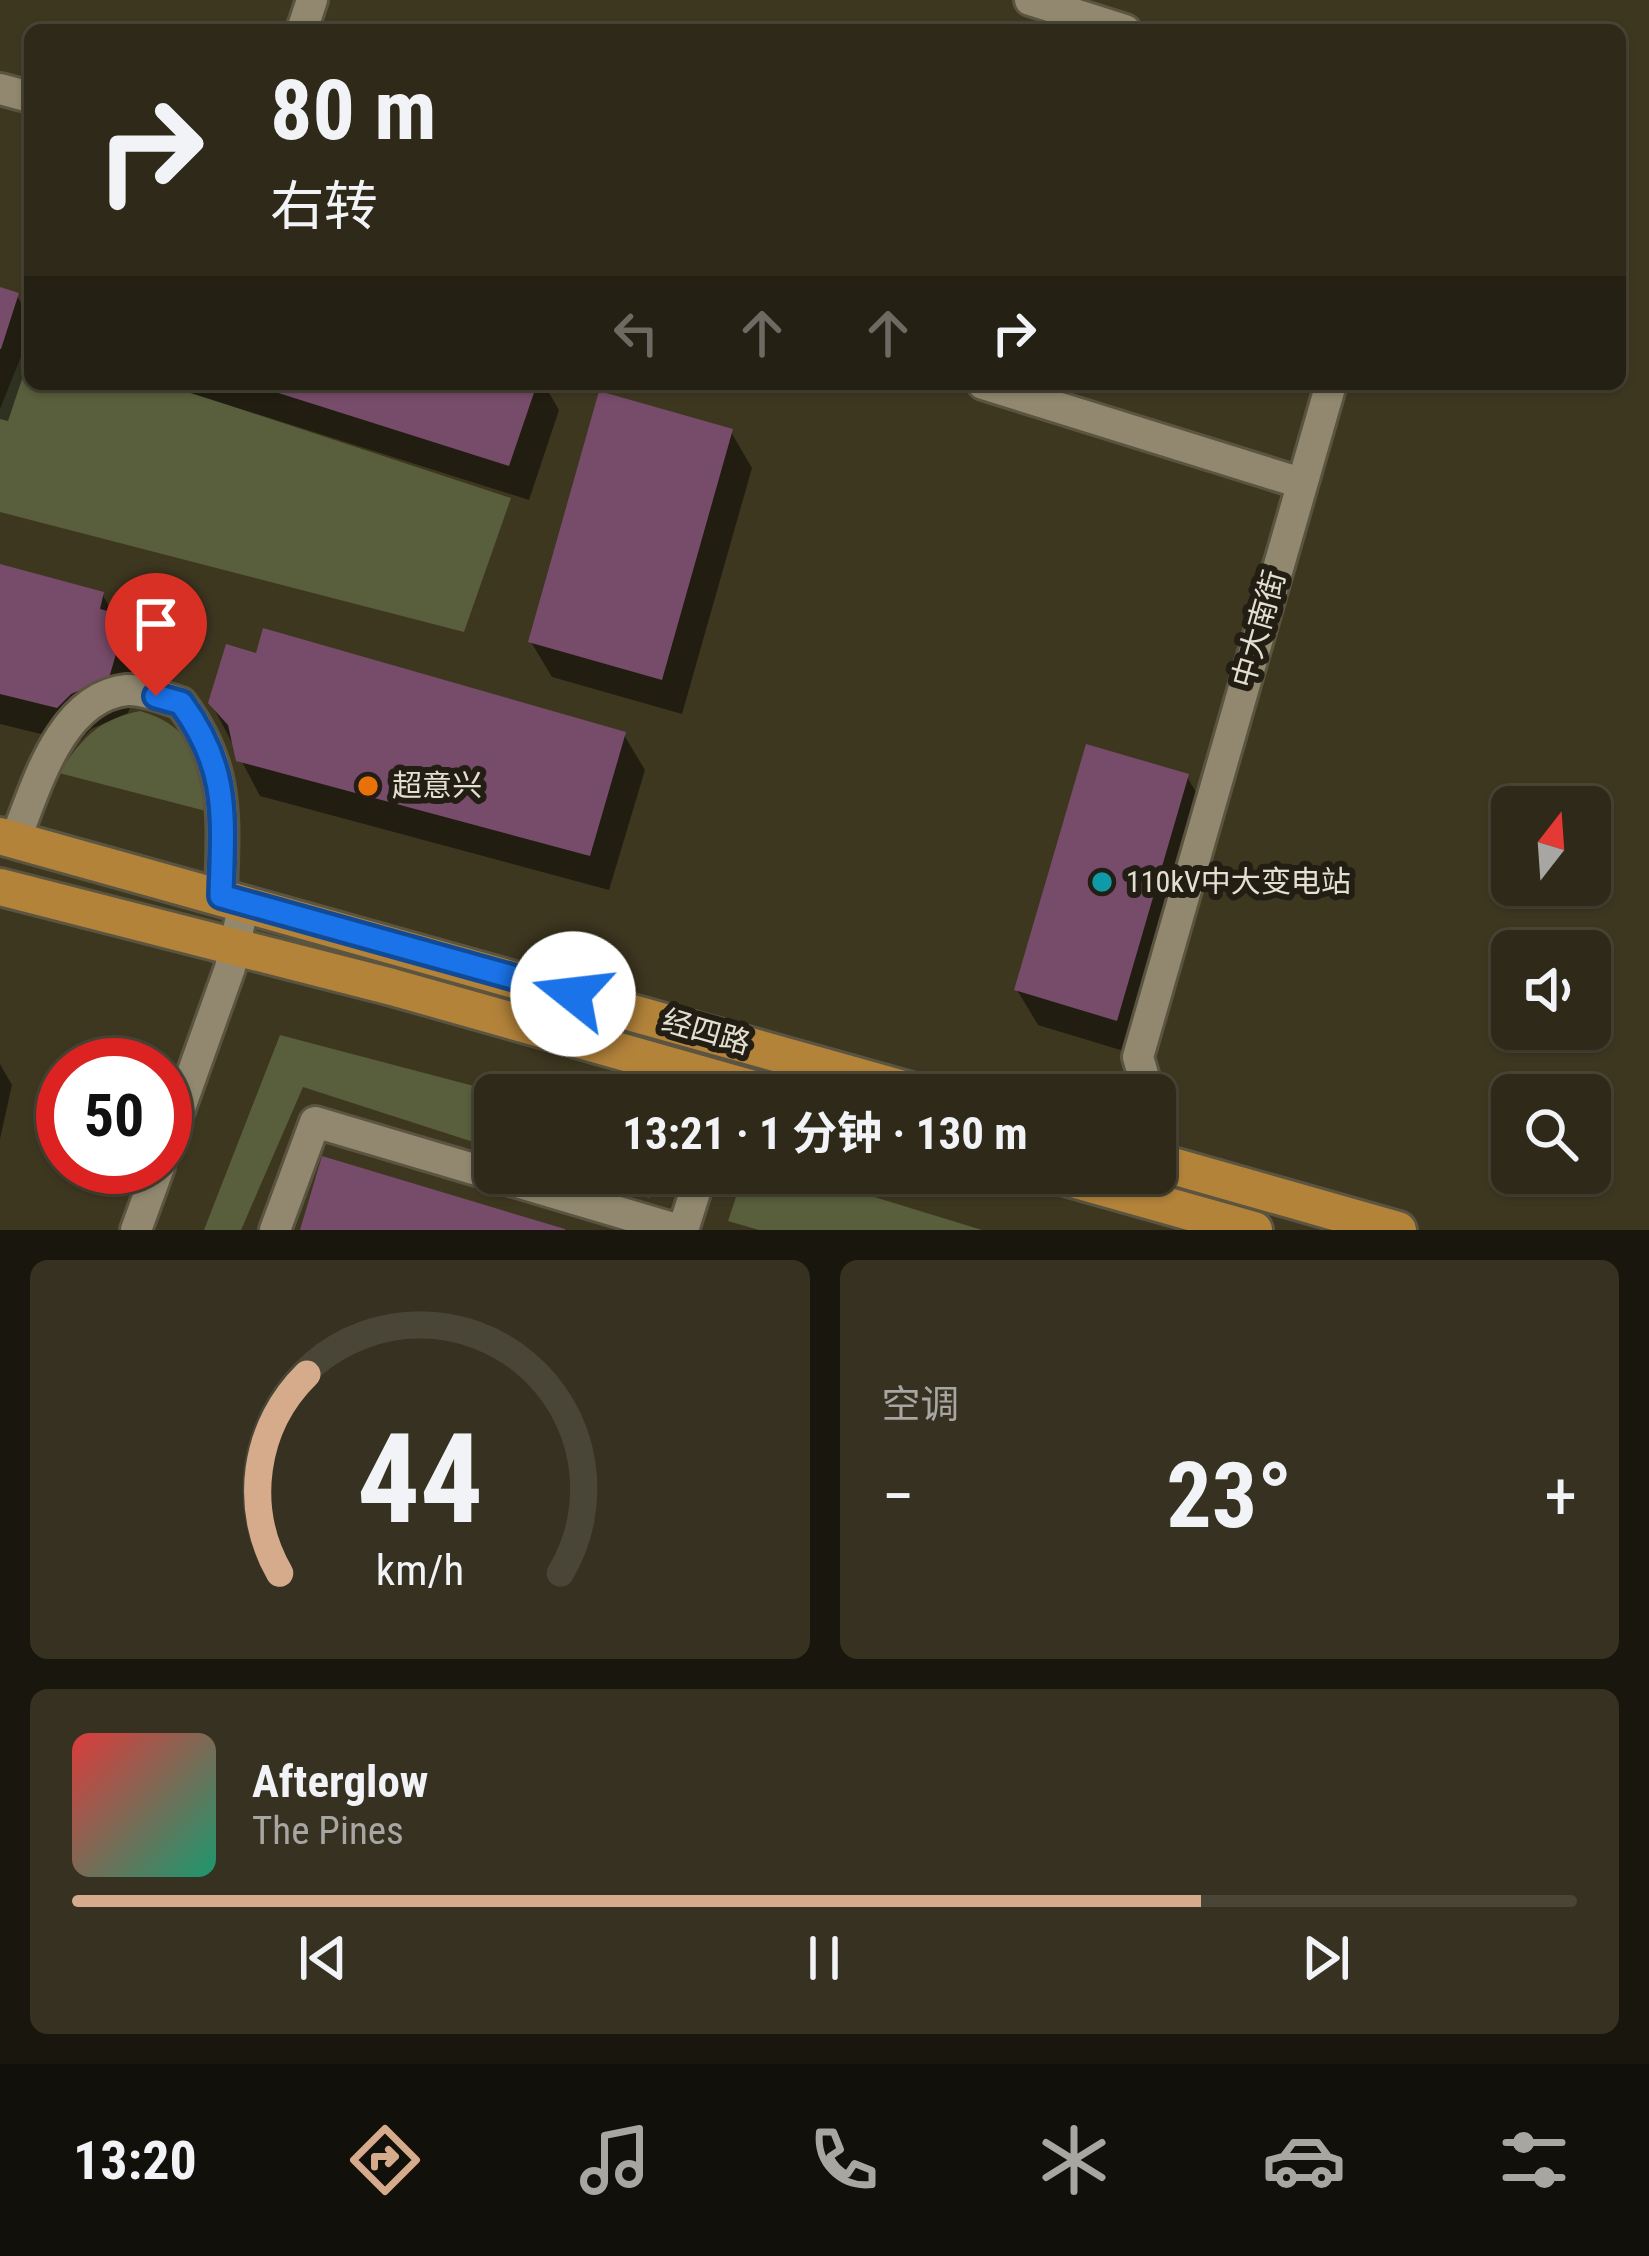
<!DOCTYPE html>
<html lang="zh">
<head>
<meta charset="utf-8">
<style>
  :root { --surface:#2e2918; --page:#363121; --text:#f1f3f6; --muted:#a7a6a2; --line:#494537; --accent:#d6ab8b }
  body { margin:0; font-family:"Roboto Condensed","Noto Sans SC",sans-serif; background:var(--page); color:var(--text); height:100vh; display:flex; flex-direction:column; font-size:45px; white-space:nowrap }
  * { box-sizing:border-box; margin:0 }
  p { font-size:39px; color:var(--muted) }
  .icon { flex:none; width:66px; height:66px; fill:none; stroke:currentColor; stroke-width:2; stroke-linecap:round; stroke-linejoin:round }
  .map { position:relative; height:1230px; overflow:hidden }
  .side { display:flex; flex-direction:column; gap:30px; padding:30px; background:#19170d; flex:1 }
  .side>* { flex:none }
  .banner { position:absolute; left:24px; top:24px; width:1602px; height:366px; border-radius:18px; box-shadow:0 3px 9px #0004,0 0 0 3px var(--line); background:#2e2918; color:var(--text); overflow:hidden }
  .needle { width:78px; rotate:17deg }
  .tools { position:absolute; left:1491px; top:786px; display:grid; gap:24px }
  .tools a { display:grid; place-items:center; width:120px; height:120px; border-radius:18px; background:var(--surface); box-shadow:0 3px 9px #0004,0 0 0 3px var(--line); font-size:60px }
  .speed { position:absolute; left:36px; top:1038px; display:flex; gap:24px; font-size:60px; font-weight:700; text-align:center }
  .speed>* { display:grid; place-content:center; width:156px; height:156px; border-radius:50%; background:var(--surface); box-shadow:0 3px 9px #0004,0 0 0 3px var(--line); line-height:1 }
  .speed .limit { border:18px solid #d22; background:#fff; color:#111 }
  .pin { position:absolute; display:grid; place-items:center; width:102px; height:102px; color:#fff; margin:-123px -51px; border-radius:50% 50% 50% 0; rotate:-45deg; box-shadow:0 0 12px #0007 }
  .pin .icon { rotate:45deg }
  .me { position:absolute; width:132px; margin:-66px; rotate:286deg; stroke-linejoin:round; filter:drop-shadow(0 0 9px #0008) }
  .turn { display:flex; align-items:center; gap:42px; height:252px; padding:0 48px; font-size:54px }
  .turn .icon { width:156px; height:156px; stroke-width:2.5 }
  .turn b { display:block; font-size:84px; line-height:102px }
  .lanes { display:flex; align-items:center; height:114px; padding:0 48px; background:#0003; justify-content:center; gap:60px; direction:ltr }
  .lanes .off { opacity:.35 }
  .big { font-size:90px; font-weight:700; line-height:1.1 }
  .side .card { flex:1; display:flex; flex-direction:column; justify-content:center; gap:18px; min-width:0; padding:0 42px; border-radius:18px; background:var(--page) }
  .side .dial { align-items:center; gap:0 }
  .dial svg { height:312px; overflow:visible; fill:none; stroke:var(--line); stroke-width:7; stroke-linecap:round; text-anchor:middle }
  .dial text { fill:var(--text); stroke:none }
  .song { display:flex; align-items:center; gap:36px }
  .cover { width:144px; height:144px; border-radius:18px; background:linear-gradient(135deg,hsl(0 70% 55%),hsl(160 70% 35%)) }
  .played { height:12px; border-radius:6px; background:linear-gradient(90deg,var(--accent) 75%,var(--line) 75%) }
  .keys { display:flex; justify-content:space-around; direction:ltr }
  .heat { display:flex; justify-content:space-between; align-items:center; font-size:66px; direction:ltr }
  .side .tiles { flex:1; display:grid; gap:30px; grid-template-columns:1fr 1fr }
  .card:last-child { grid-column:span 2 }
  .trip { position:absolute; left:474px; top:1074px; width:702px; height:120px; border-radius:18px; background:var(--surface); box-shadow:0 3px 9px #0004,0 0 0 3px var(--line); font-weight:700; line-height:120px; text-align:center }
  .tab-bar { display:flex; height:192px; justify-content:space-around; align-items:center; background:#12100a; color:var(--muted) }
  .tab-bar .icon { width:84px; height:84px }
  .tab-bar .active { color:var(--accent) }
  .tab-bar b { font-size:54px; color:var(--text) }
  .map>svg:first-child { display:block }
  .green { fill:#595e3c }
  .shadow { fill:#0007 }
  .building { fill:#774b6a }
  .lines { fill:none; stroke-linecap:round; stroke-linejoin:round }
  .minor-casing { stroke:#5a5440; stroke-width:36 }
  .major-casing { stroke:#5a5440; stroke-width:42 }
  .minor { stroke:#91886f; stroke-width:30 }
  .major { stroke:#b3833a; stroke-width:36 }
  .route-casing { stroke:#114b97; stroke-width:30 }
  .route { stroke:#1a73e8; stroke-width:21 }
  .food-dot { fill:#e8710a; stroke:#221e14; stroke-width:4.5 }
  .culture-dot { fill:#0f9aa8; stroke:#221e14; stroke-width:4.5 }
  .labels { text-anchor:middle; stroke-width:12; stroke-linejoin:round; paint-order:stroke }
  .street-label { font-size:30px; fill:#e3dfd1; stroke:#221e14 }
  .poi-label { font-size:30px; fill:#e3dfd1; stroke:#221e14; text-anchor:start }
</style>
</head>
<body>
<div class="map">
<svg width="1649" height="1230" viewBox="0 0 1649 1230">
  <rect width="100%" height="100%" fill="#3e3720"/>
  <!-- green -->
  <path class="green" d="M28 339 30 384H164L511 498 464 632 0 512V409Z
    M140 711C192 726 204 760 206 811L59 773C82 738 99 719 140 711Z
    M280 1035 508 1095H495V1149L303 1087 241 1230H204Z
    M571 1173H657L649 1198Z
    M744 1173H796L982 1230H759L728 1221Z"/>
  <!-- shadow -->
  <path class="shadow" d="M0 290 17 296 30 318V355L8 421 0 419Z
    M162 384H544L559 410 529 500Z
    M731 432 752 468 682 714 552 677 531 642Z
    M0 568 102 594 115 616 125 618 146 654 128 713 91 729 78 743 0 724Z
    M211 703 624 735 645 770 609 890 260 796Z
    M1187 777 1208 812 1137 1055 1038 1025 1017 990Z
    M0 1064 12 1085 0 1139Z"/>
  <!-- building -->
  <path class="building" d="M0 287 19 293 1 349H0Z
    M250 384H537L509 466Z
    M599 391 733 429 662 680 528 642Z
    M0 564 104 592 100 609 127 616 109 678 71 694 57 708 0 694Z
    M263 628 626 732 590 856 236 761 228 725 208 703 226 644 256 653Z
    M1086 744 1189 774 1117 1021 1014 990Z
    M322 1156 565 1229V1230H300Z"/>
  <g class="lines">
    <!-- minor casing -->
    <g class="minor-casing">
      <path id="minor" d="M1030 0 1125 30
        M302 30 312 0
        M0 89 30 97
        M983 384 1301 483
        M15 840C36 788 60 697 127 690 144 689 165 698 181 703 230 768 223 819 221 896
        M1149 1095 1138 1057 1331 384
        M1155 1118V1151
        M165 1150 230 968 244 903
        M136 1230 159 1167
        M275 1230 315 1122 679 1230
        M683 1230 701 1173"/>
    </g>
    <!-- major casing -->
    <g class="major-casing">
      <path id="major" d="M0 836 925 1095
        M0 887 392 987 775 1095
        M1155 1161 1398 1230
        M1051 1173 1254 1230"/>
    </g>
    <!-- minor -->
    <use href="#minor" class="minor"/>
    <!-- major -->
    <use href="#major" class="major"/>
  </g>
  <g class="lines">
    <!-- route casing -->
    <g class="route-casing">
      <path id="route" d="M156 696 181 703C230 769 223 818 221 896L573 994"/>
    </g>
    <!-- route -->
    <use href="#route" class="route"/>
  </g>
  <!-- markers -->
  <circle class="food-dot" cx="368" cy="786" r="12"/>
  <circle class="culture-dot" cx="1102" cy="882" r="12"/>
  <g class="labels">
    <!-- street labels -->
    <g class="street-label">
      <text transform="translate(1259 629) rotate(-74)" y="10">中大南街</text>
      <text transform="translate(706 1032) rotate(16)" y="10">经四路</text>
    </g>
    <!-- poi labels -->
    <g class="poi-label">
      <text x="392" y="796">超意兴</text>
      <text x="1126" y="892">110kV中大变电站</text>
    </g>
  </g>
</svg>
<div class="tools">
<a><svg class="needle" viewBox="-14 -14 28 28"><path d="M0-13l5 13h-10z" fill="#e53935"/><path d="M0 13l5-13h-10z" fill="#a7a6a2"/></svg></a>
<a><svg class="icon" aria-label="sound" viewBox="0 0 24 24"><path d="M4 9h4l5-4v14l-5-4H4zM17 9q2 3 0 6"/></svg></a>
<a><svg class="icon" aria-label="search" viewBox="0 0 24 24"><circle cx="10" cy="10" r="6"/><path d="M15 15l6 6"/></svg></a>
</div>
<div class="speed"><div class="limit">50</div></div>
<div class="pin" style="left:156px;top:696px;background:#d93025"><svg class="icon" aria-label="arrive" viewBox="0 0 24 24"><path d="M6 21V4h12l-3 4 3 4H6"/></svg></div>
<svg class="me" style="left:573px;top:994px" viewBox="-20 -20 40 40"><circle r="19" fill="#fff"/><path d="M0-13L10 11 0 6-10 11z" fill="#1a73e8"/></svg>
<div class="trip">13:21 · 1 分钟 · 130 m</div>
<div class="banner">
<div class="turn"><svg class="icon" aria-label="right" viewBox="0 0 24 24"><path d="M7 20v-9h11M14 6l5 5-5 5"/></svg><div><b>80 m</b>右转</div></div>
<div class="lanes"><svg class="icon off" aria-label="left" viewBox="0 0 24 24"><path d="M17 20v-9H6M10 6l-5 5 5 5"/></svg><svg class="icon off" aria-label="ahead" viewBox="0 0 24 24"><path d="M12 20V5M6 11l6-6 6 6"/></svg><svg class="icon off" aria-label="ahead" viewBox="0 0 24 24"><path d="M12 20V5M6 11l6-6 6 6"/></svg><svg class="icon" aria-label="right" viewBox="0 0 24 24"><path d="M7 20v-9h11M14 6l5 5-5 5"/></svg></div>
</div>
</div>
<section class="side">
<div class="tiles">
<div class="card dial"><svg viewBox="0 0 100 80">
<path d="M14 69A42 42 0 1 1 86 69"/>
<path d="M14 69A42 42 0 0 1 21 18" stroke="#d6ab8b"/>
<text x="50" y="56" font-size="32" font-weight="700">44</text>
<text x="50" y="72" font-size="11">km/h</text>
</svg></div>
<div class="card"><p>空调</p>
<div class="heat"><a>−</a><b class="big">23°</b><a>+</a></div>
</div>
<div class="card">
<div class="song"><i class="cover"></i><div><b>Afterglow</b><p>The Pines</p></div></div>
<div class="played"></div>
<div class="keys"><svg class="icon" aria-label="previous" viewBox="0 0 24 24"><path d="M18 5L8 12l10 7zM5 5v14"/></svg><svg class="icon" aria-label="pause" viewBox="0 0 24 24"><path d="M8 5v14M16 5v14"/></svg><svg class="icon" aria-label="next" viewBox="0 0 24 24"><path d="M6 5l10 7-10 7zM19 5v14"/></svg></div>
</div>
</div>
</section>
<nav class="tab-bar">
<b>13:20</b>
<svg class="icon active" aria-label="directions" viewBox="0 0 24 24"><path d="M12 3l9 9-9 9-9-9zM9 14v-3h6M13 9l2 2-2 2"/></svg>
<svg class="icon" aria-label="music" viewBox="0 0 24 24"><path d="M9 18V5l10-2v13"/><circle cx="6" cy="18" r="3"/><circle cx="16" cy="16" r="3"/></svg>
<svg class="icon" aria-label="phone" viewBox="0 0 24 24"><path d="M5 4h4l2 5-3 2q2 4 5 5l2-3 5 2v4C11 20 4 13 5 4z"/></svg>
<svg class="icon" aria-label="climate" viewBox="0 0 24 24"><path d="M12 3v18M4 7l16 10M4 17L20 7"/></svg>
<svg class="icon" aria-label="car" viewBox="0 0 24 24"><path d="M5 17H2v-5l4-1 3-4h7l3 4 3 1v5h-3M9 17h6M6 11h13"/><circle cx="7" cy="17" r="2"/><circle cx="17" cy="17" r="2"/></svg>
<svg class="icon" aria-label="filters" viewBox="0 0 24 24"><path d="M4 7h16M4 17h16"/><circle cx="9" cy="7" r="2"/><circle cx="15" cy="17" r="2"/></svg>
</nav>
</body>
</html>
